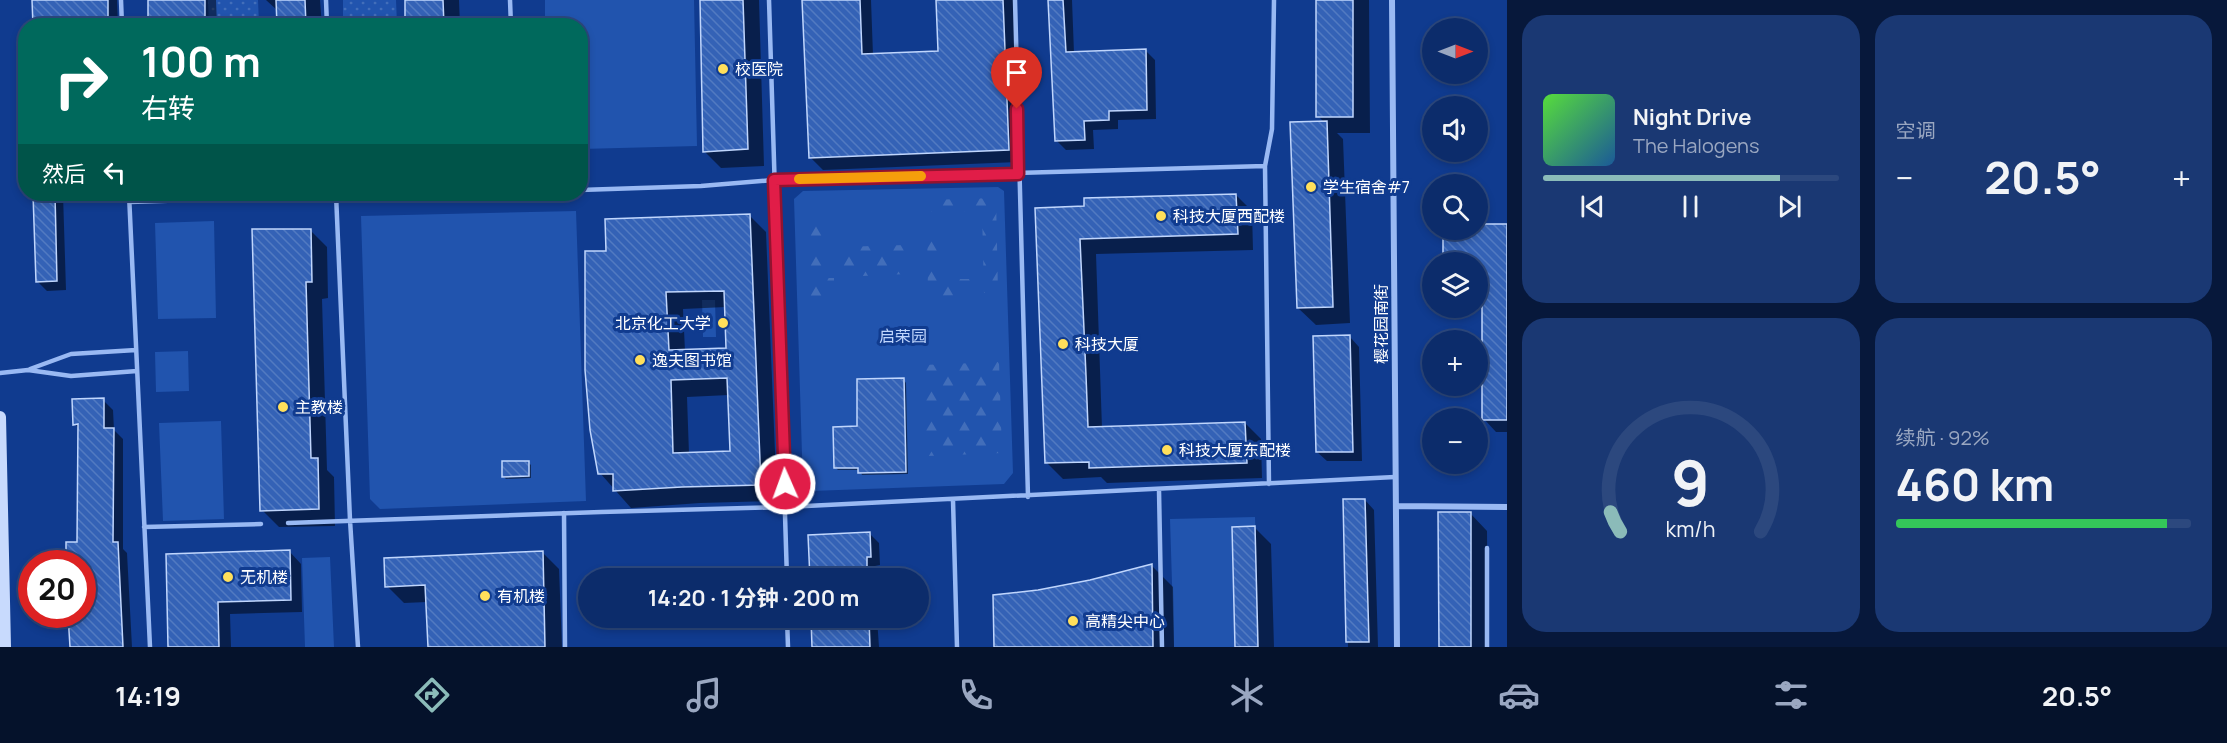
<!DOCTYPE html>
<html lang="zh">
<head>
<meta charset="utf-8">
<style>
  :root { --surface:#0c2c6b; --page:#1a3873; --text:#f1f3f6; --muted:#9aa7c1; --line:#2c487e; --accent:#8bbbb9 }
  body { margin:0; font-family:Manrope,"Noto Sans SC",sans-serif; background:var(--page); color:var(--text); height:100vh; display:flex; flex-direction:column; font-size:22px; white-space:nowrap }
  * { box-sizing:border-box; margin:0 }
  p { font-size:20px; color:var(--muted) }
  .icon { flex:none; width:33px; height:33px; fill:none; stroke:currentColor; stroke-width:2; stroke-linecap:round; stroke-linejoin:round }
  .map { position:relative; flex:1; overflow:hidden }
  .drawer { display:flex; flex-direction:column; gap:15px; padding:15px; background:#07183b; width:720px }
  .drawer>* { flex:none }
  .guide { position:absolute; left:18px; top:18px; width:570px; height:183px; border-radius:24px; box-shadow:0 3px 9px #0003,0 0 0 2px var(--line); background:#00695c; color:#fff; overflow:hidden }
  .needle { width:39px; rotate:90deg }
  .controls { position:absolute; left:1422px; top:18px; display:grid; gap:12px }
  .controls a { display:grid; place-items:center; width:66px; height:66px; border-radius:50%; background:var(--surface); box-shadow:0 3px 9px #0003,0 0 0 2px var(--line); font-size:30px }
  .speed { position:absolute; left:18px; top:550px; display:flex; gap:12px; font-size:30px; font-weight:700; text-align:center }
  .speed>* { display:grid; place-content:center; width:78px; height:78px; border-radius:50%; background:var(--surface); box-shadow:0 3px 9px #0003,0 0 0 2px var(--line); line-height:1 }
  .speed .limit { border:9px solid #d22; background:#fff; color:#111 }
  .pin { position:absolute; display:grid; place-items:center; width:51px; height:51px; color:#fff; margin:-62px -26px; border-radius:50% 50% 50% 0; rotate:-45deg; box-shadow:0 0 6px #0007 }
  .pin .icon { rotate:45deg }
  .me { position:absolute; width:66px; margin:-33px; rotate:358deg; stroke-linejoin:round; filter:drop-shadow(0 0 4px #0008) }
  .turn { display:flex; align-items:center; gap:21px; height:126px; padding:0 24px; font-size:27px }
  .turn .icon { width:78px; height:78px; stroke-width:2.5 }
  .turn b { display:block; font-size:42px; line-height:51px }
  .then { display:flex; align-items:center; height:57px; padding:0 24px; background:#0003; gap:12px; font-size:22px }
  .big { font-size:45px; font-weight:700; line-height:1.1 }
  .drawer .tile { flex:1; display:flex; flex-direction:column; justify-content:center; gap:9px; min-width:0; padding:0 21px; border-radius:24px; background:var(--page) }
  .drawer .dial { align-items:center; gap:0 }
  .dial svg { height:156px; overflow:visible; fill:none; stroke:var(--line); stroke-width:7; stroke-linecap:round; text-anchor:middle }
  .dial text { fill:var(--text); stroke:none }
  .song { display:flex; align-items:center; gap:18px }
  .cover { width:72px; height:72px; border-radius:9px; background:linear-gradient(135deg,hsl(110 70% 55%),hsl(210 70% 35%)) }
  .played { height:6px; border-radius:3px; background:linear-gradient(90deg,var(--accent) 80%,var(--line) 80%) }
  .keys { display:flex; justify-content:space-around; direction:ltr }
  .heat { display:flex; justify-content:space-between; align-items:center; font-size:33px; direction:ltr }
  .charge { height:9px; border-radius:4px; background:linear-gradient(90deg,#34c759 92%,var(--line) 0) }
  .drawer .tiles { flex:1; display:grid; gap:15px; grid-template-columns:repeat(2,1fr) }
  .trip { position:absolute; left:578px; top:568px; width:351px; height:60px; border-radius:30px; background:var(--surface); box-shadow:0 3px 9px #0003,0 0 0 2px var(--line); font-weight:700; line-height:60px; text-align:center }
  .dock { display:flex; height:96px; justify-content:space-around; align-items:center; background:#05122b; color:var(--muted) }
  .dock .icon { width:42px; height:42px }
  .dock .selected { color:var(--accent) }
  .dock b { font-size:27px; color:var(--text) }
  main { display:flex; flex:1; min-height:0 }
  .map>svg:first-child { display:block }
  .green { fill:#2154ae }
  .forest { fill:url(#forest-firs) }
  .garden { fill:url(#garden-dots) }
  .shadow { fill:#0007; fill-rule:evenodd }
  .building { fill:url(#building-back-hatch); stroke:#c0d6fd; stroke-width:1.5; fill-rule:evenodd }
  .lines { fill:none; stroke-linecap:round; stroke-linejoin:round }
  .lane { stroke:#99b9f3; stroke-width:4.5 }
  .street { stroke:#99b9f3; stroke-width:6 }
  .secondary { stroke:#c8dafd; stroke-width:12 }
  .route-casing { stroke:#92132f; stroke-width:15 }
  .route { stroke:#e11d48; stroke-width:10 }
  .slow { stroke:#f59e0b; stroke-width:10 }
  .poi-dot { fill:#ffdf5b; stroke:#103b8f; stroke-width:2 }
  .labels { text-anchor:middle; stroke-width:6; stroke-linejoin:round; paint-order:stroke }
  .poi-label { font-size:16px; fill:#fff; stroke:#103b8f; text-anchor:start }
  .street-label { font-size:16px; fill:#fff; stroke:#103b8f }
  .park-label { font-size:16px; fill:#c0d6fd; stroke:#103b8f }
</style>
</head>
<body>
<main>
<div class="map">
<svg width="1507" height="647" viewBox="0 0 1507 647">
  <defs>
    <pattern id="forest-firs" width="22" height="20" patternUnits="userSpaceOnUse" patternTransform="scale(1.5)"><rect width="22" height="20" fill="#2154ae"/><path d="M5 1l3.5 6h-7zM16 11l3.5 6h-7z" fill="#426eba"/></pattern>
    <pattern id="garden-dots" width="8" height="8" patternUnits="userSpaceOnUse" patternTransform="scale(1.5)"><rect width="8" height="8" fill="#2154ae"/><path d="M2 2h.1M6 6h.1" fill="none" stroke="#426eba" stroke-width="1.8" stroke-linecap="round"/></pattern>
    <pattern id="building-back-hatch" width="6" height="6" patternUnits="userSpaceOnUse" patternTransform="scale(1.5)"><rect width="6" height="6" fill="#3462b6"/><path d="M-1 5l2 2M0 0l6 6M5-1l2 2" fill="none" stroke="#527ac1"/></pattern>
  </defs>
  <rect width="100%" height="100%" fill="#103b8f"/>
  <!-- green -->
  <path class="green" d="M545 0H694L697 146 581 149 580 26 545 25Z
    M998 187 1004 191 1013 473 1004 484 811 491 803 486 794 199 803 191Z
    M576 211 586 501 380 509 370 499 361 216Z
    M214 221 216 318 158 319 155 223Z
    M702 300H715L716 337H703Z
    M188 351 189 391 156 392 155 352Z
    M221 421 224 519 163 521 159 423Z
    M1255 517 1259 647H1174L1170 519Z
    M330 557 334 647H305L302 558Z"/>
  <!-- forest -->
  <path class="forest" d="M996 198 998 293H984L982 211 926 212V200Z
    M809 223H837V238L823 239V278H834V298H809Z
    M927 224H938L939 279H974V295L928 296Z
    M906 245 907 274 839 277 840 247Z
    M999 362 1002 453 927 456 923 365Z"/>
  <!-- garden -->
  <path class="garden" d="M208 0H258L259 25H209Z
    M343 0H396L397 25H343Z"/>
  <!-- shadow -->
  <path class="shadow" d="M34 0H117L118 26H35Z
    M149 0H216L217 26H150Z
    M266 0H320L322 26H278V11Z
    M406 0H459L460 26H410Z
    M702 0H759L764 166 721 168 704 151Z
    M804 0H871L873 55 939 52 937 0H1014L1021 162 823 170 811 158Z
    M1050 0H1072L1074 53 1145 50 1155 60 1156 119 1118 120V129L1093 130 1094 149 1066 150 1056 140Z
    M1317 0H1369L1370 133H1337L1343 139 1350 323 1316 325 1298 308 1324 122 1318 116Z
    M35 194H63L66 290 47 291 37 281Z
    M162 194H292L166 198Z
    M1236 195 1252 211 1253 250 1096 254 1102 428 1245 423 1261 439 1262 478 1107 483 1101 477 1063 479 1047 463 1037 209Z
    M749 215 766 232 777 501 700 503 631 508 600 473 608 253ZM726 307 727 349 685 351 683 309ZM729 395 731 453 689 454 687 397Z
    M1478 225H1507V432H1496L1484 419V285H1478V262H1444V230H1478Z
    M310 230 327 247 328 298 322 299 327 470 334 477 335 526 279 527 262 510Z
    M1350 337 1359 347 1362 461H1327L1317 452Z
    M904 380 906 383 908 474 862 475 860 470H838L835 467 859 428Z
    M103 400 113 410 114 430 123 439V549L127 553 132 647H71L70 615H82V564H68L78 544 79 429 75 424Z
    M528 462 531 465V478L506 479 503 476Z
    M1345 500H1365L1374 510 1378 647H1348Z
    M1470 513 1487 531 1488 647H1440Z
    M1254 527 1271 544 1274 647H1237Z
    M870 534 879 543 880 565 875 566 876 579H811Z
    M289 551 301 564 302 612 230 614 231 647H170L167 556Z
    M542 552 559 569 562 647H430L427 602 404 603 387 586Z
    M1152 566 1173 587 1174 647H996L994 596 1091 582Z
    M813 618H877L879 647H814Z"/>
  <!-- building -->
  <path class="building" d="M32 0H108V26H33Z
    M148 0H205V26H148Z
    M276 0H305L306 26H277Z
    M405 0H443L444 26H405Z
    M700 0H743L748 149 703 152Z
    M802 0H860L862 54 938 51 936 0H1003L1009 150 809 158Z
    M1048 0H1063L1066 52 1146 49 1147 110 1109 111V120L1084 121 1085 140 1055 141Z
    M1316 0H1353V117H1316Z
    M1327 121 1333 307 1297 308 1290 122Z
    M33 194H55L57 281 36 282Z
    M1236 194 1238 234 1080 239 1086 375 1088 427 1245 422 1247 463 1089 468V462L1045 463 1035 208 1084 206V198Z
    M750 214 761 485 682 487 613 491V474H598L590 430 585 370V251H606L605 219ZM724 291 726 348 669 350 666 292ZM727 378 730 451 673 453 671 380Z
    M1478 224H1507V420H1482V273H1478V262H1443V230H1478Z
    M252 229H311L312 282H306L311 458H318L319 509 260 511Z
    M1350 335 1353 452H1316L1313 336Z
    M904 378 906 472 858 473V468H834L833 427 857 426V379Z
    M104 398V428H114L113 542H118L123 647H70L68 615H82V564H66V542H77L78 424 73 425 72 399Z
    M502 461H529V476L502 477Z
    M1343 499H1365L1369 642H1346Z
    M1438 512H1471V647H1439Z
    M1255 526 1258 647H1235L1232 527Z
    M870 532 871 557H867V579H810L808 535Z
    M290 550 291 600 218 602 219 647H168L166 554Z
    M543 551 545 647H428L425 585 385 587 384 558Z
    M1152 564 1153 647H994L993 595 1038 590 1090 580Z
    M811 618H869L870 647H812Z"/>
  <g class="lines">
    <!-- lane -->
    <path class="lane" d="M121 0 122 26
      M326 0 327 26
      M510 0 511 26
      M769 0 787 579
      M1015 0 1028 497
      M580 190 701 186 774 180 1265 166
      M129 194 150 647
      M336 194 350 520 358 647
      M280 198 456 194
      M130 202 251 198
      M30 369 71 354 136 350
      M0 373 28 370 71 376 137 371
      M1269 484 1265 166 1272 129 1274 0
      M1159 490 1162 647
      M953 500 957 647
      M564 513 565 647
      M288 523 601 512 786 507 1395 477
      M144 527 261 524
      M1487 548V647
      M787 618 788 647"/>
    <!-- street -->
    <path class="street" d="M1392 0 1397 647
      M1396 506 1507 507"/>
    <!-- secondary -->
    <path class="secondary" d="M0 417 5 647"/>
  </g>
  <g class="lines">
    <!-- route casing -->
    <g class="route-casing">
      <path id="route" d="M785 484 774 180 1018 174 1017 109"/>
    </g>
    <!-- route -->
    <use href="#route" class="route"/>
    <!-- slow -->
    <path class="slow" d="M799 179 921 176"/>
  </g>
  <!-- markers -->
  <g class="poi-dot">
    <circle cx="723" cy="69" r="6"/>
    <circle cx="1311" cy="187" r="6"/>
    <circle cx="1161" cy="216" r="6"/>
    <circle cx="723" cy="323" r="6"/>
    <circle cx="1063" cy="344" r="6"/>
    <circle cx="640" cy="360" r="6"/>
    <circle cx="283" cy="407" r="6"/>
    <circle cx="1167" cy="450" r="6"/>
    <circle cx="228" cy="577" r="6"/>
    <circle cx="485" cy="596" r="6"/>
    <circle cx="1073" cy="621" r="6"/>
  </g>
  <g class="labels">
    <!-- poi labels -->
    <g class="poi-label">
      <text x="735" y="75">校医院</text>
      <text x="1323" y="193">学生宿舍#7</text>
      <text x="1173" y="222">科技大厦西配楼</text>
      <text x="711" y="329" text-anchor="end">北京化工大学</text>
      <text x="1075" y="350">科技大厦</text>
      <text x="652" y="366">逸夫图书馆</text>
      <text x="295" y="413">主教楼</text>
      <text x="1179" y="456">科技大厦东配楼</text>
      <text x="240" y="583">无机楼</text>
      <text x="497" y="602">有机楼</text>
      <text x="1085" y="627">高精尖中心</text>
    </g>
    <!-- street labels -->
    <g class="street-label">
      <text transform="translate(1381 324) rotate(-90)" y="6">樱花园南街</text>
    </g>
    <!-- park labels -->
    <g class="park-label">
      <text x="903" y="342">启荣园</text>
    </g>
  </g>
</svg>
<div class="controls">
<a><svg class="needle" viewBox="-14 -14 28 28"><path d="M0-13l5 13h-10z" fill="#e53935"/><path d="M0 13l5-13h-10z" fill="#9aa7c1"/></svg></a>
<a><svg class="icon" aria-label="sound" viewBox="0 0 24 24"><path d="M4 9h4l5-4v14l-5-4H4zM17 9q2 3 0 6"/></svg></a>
<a><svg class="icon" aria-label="search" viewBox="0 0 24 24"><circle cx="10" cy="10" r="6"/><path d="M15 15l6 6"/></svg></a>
<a><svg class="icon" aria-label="layers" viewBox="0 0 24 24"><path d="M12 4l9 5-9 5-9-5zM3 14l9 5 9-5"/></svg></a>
<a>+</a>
<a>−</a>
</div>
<div class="speed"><div class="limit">20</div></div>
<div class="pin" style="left:1017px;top:109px;background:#d93025"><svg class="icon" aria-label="arrive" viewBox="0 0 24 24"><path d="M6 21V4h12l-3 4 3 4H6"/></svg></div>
<svg class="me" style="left:785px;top:484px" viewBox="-20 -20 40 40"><circle r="17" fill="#e11d48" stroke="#fff" stroke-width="3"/><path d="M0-11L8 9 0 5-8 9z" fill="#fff"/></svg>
<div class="trip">14:20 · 1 分钟 · 200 m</div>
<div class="guide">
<div class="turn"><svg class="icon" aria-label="right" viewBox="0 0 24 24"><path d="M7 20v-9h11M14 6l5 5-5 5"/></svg><div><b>100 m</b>右转</div></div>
<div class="then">然后<svg class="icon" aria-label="left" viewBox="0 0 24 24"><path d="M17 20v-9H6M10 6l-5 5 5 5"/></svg></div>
</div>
</div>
<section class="drawer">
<div class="tiles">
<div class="tile">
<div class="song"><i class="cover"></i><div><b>Night Drive</b><p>The Halogens</p></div></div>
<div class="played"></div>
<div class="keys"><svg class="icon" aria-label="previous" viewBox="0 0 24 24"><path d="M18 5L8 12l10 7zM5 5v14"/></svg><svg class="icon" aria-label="pause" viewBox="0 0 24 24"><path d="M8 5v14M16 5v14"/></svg><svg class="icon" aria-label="next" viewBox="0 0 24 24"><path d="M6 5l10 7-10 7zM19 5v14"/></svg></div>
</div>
<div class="tile"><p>空调</p>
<div class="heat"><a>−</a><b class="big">20.5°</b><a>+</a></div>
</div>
<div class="tile dial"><svg viewBox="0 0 100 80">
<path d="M14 69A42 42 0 1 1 86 69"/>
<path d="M14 69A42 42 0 0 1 9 59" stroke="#8bbbb9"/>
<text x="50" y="56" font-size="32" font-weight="700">9</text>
<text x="50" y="72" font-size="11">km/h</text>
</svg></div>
<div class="tile"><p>续航 · 92%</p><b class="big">460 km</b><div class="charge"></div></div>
</div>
</section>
</main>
<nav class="dock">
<b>14:19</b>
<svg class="icon selected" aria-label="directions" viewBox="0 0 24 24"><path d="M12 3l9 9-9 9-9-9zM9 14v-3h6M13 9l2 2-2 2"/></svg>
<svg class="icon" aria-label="music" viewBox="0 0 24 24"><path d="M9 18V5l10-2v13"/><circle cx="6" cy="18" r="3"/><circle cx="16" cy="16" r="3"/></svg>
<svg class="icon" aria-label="phone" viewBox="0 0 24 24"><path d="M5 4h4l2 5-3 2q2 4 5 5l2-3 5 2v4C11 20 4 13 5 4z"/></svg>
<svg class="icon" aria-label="climate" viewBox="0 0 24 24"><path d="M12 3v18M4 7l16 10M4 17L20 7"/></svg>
<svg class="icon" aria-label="car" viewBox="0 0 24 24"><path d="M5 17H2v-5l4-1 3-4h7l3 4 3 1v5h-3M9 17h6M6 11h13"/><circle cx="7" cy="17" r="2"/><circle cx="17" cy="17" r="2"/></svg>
<svg class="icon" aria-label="filters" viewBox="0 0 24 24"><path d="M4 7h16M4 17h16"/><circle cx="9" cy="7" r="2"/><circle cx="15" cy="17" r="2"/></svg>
<b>20.5°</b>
</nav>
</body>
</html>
